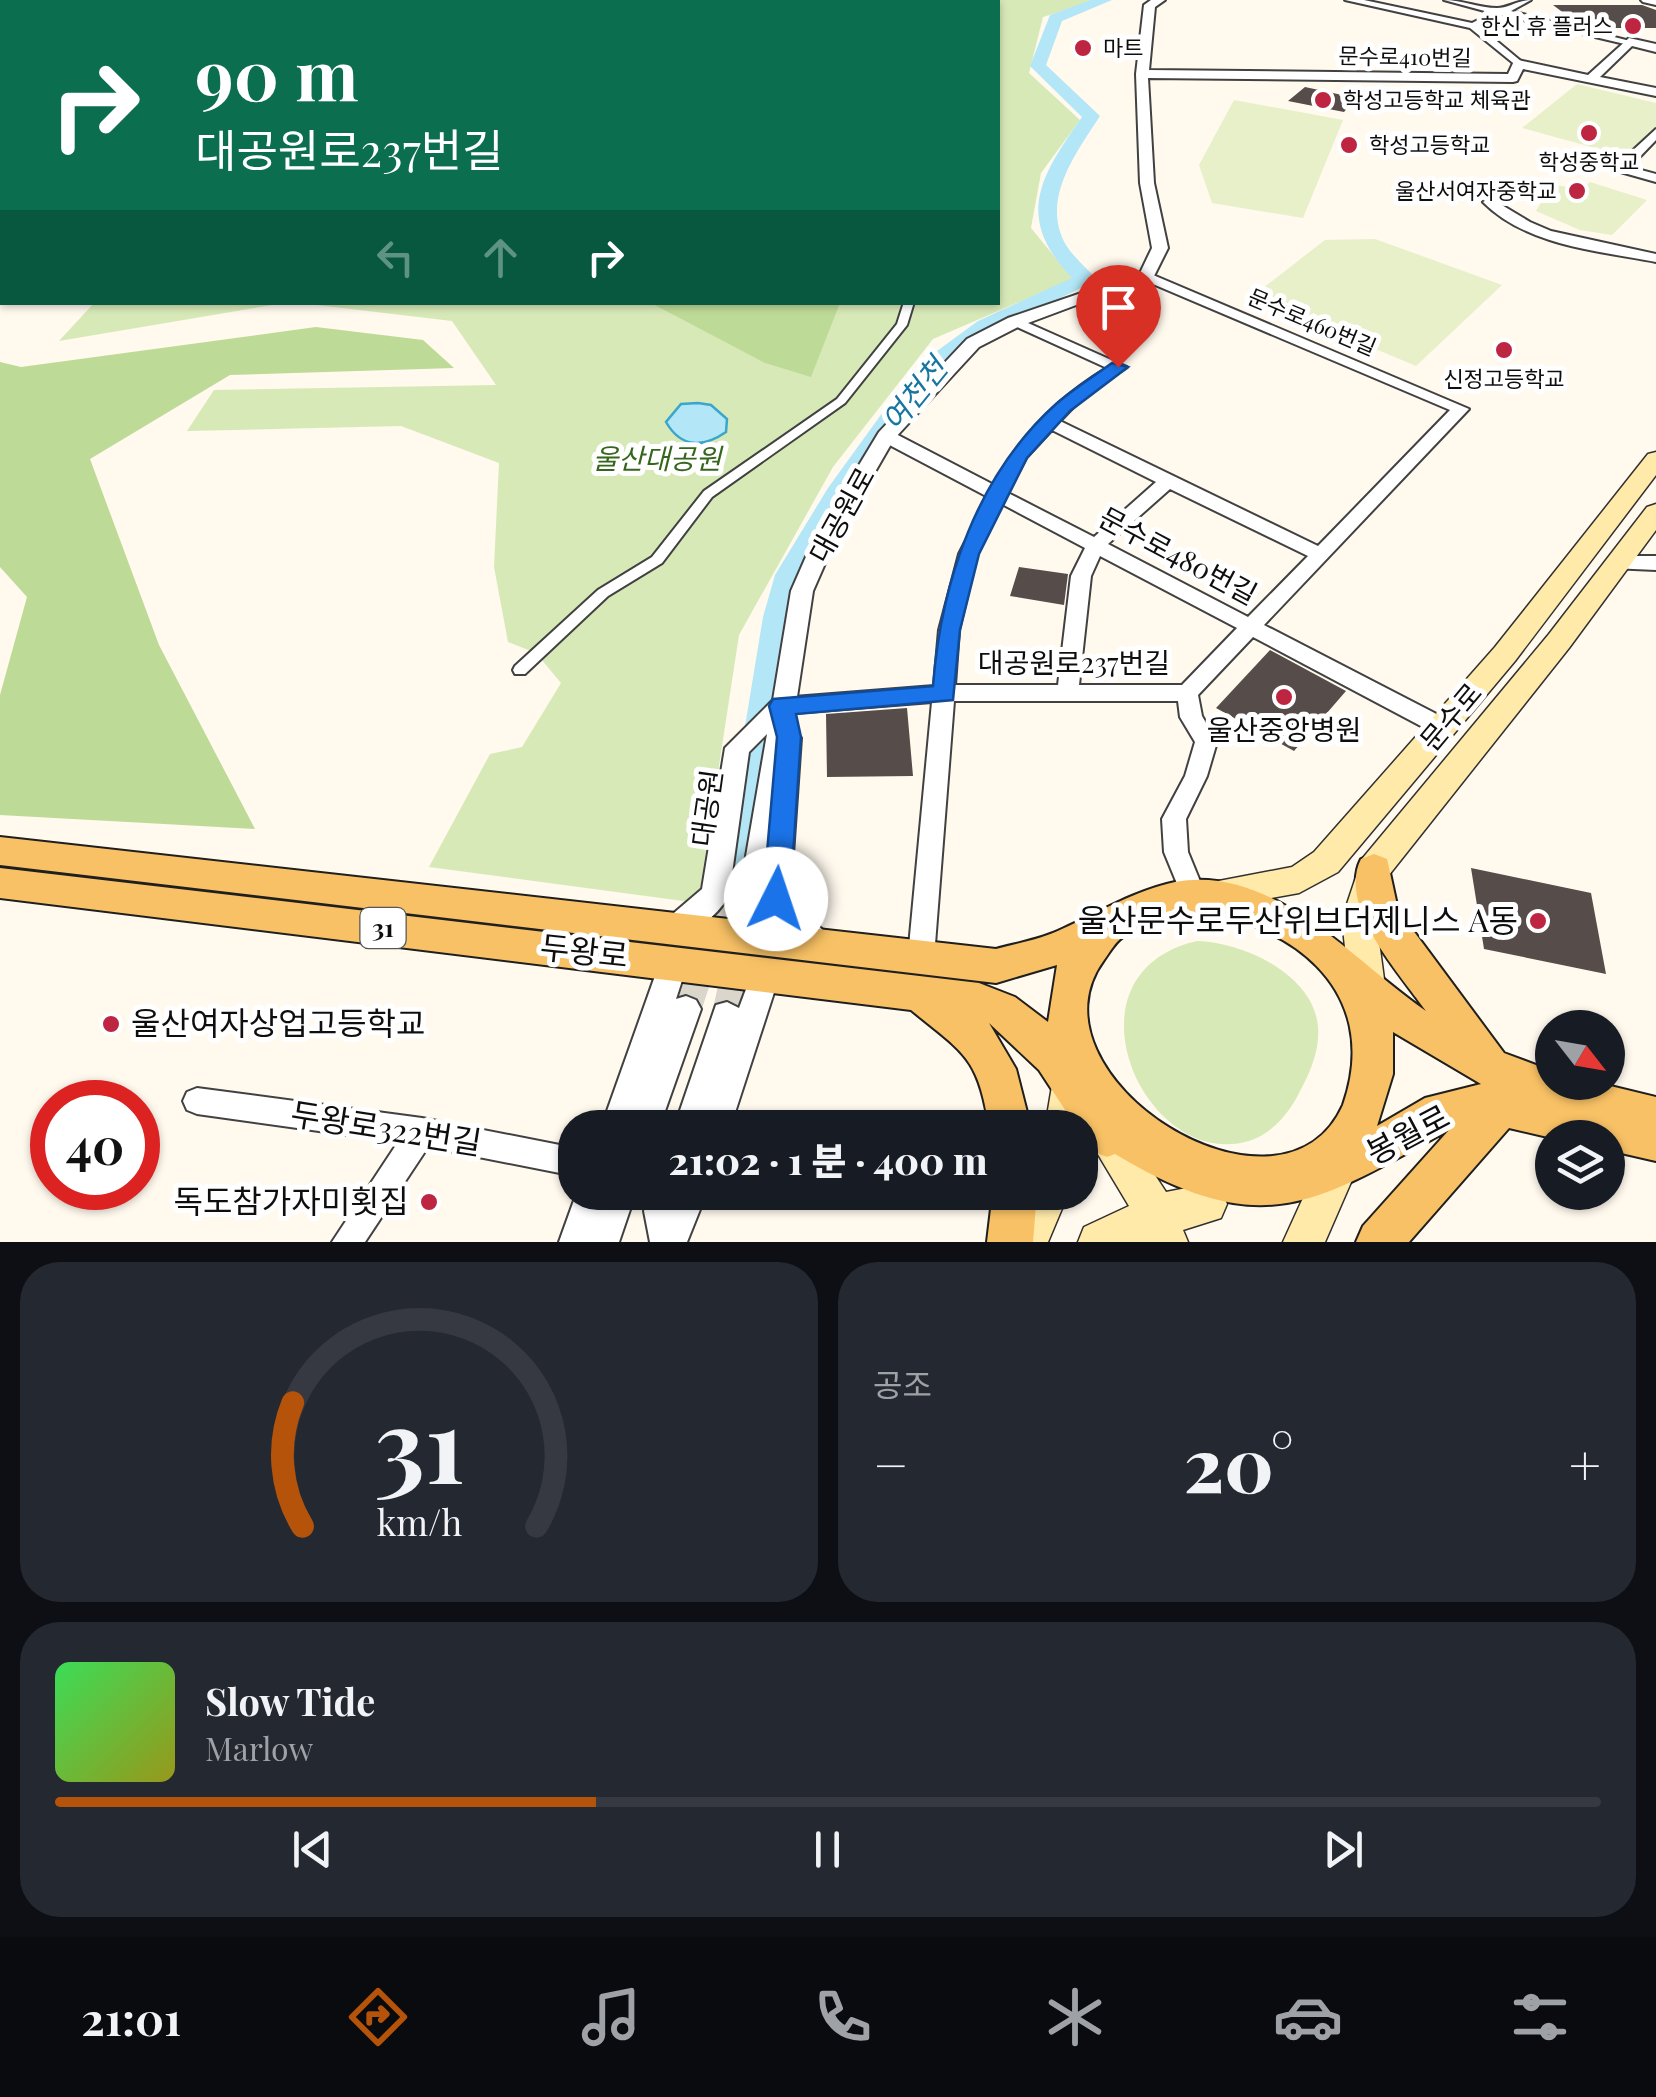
<!DOCTYPE html>
<html lang="ko">
<head>
<meta charset="utf-8">
<style>
  :root { --surface:#171b24; --page:#242831; --text:#f1f3f6; --muted:#9ea1a6; --line:#363941; --accent:#b45309 }
  body { margin:0; font-family:"Playfair Display","Noto Sans KR",serif; background:var(--page); color:var(--text); height:100vh; display:flex; flex-direction:column; font-size:38px; white-space:nowrap }
  * { box-sizing:border-box; margin:0 }
  p { font-size:32px; color:var(--muted) }
  .icon { flex:none; width:55px; height:55px; fill:none; stroke:currentColor; stroke-width:2; stroke-linecap:round; stroke-linejoin:round }
  .map { position:relative; height:1242px; overflow:hidden }
  .drawer { display:flex; flex-direction:column; gap:20px; padding:20px; background:#0d0f14; flex:1 }
  .drawer>* { flex:none }
  .hud { position:absolute; left:0px; top:0px; width:1000px; height:305px; box-shadow:0 2px 8px #0004; background:#0b6e4f; color:#fff; overflow:hidden }
  .needle { width:65px; rotate:121deg }
  .buttons { position:absolute; left:1535px; top:1010px; display:grid; gap:20px }
  .buttons a { display:grid; place-items:center; width:90px; height:90px; border-radius:50%; background:var(--surface); box-shadow:0 2px 8px #0004; font-size:50px }
  .speed { position:absolute; left:30px; top:1080px; display:flex; gap:20px; font-size:50px; font-weight:700; text-align:center }
  .speed>* { display:grid; place-content:center; width:130px; height:130px; border-radius:50%; background:var(--surface); box-shadow:0 2px 8px #0004; line-height:1 }
  .speed .limit { border:15px solid #d22; background:#fff; color:#111 }
  .pin { position:absolute; display:grid; place-items:center; width:85px; height:85px; color:#fff; margin:-102px -42px; border-radius:50% 50% 50% 0; rotate:-45deg; box-shadow:0 0 10px #0007 }
  .pin .icon { rotate:45deg }
  .me { position:absolute; width:110px; margin:-55px; rotate:4deg; stroke-linejoin:round; filter:drop-shadow(0 0 8px #0008) }
  .turn { display:flex; align-items:center; gap:35px; height:210px; padding:0 30px; font-size:45px }
  .turn .icon { width:130px; height:130px; stroke-width:2.5 }
  .turn b { display:block; font-size:70px; line-height:85px }
  .lanes { display:flex; align-items:center; height:95px; padding:0 30px; background:#0003; justify-content:center; gap:50px; direction:ltr }
  .lanes .off { opacity:.35 }
  .big { font-size:75px; font-weight:800; line-height:1.1 }
  .drawer .tile { flex:1; display:flex; flex-direction:column; justify-content:center; gap:15px; min-width:0; padding:0 35px; border-radius:40px; background:var(--page) }
  .drawer .dial { align-items:center; gap:0 }
  .dial svg { height:260px; overflow:visible; fill:none; stroke:var(--line); stroke-width:7; stroke-linecap:round; text-anchor:middle }
  .dial text { fill:var(--text); stroke:none }
  .song { display:flex; align-items:center; gap:30px }
  .cover { width:120px; height:120px; border-radius:15px; background:linear-gradient(135deg,hsl(130 70% 55%),hsl(60 70% 35%)) }
  .played { height:10px; border-radius:5px; background:linear-gradient(90deg,var(--accent) 35%,var(--line) 35%) }
  .keys { display:flex; justify-content:space-around; direction:ltr }
  .heat { display:flex; justify-content:space-between; align-items:center; font-size:55px; direction:ltr }
  .drawer .tiles { flex:1; display:grid; gap:20px; grid-template-columns:1fr 1fr }
  .tile:last-child { grid-column:span 2 }
  .trip { position:absolute; left:558px; top:1110px; width:540px; height:100px; border-radius:40px; background:var(--surface); box-shadow:0 2px 8px #0004; font-weight:800; line-height:100px; text-align:center }
  .dock { display:flex; height:160px; justify-content:space-around; align-items:center; background:#090b0e; color:var(--muted) }
  .dock .icon { width:70px; height:70px }
  .dock .current { color:var(--accent) }
  .dock b { font-size:45px; color:var(--text) }
  .map>svg:first-child { display:block }
  .green { fill:#d8e9b8 }
  .forest { fill:#beda97 }
  .pitch { fill:#e8f0ca }
  .water { fill:#b3e6f6; stroke:#3aa6cd; stroke-width:2.5 }
  .lines { fill:none; stroke-linecap:round; stroke-linejoin:round }
  .river { fill:#b3e6f6; fill-rule:evenodd }
  .building { fill:#564d4a }
  .tertiary-tunnel { stroke:#dbd6cc; stroke-width:30; stroke-dasharray:30 15; stroke-linecap:butt }
  .pedestrian-casing { stroke:#414141; stroke-width:4 }
  .minor-casing { stroke:#414141; stroke-width:4 }
  .tertiary-casing { stroke:#414141; stroke-width:4 }
  .secondary-casing { stroke:#303030; stroke-width:3 }
  .primary-casing { stroke:#1f1f1f; stroke-width:4 }
  .pedestrian { fill:#fff; fill-rule:evenodd }
  .minor { fill:#fff; fill-rule:evenodd }
  .tertiary { fill:#fff; fill-rule:evenodd }
  .secondary { fill:#ffeaaa; fill-rule:evenodd }
  .primary { fill:#f8c165; fill-rule:evenodd }
  .route { fill:#1a73e8; stroke:#114b97; stroke-width:2.5 }
  .poi-dot { fill:#be2541; stroke:#fff; stroke-width:4 }
  .labels { text-anchor:middle; stroke-width:10; stroke-linejoin:round; paint-order:stroke }
  .far-poi-label { font-size:22px; fill:#0e0e0e; stroke:#fff; text-anchor:start }
  .far-street-label { font-size:22px; fill:#0e0e0e; stroke:#fff }
  .shield { fill:#fff; stroke:#565656; stroke-width:2.5 }
  .shield-label { font-size:25px; font-weight:bold; fill:#0e0e0e }
  .park-label { font-size:28px; font-style:italic; fill:#36661e; stroke:#fff }
  .street-label { font-size:28px; fill:#0e0e0e; stroke:#fff }
  .poi-label { font-size:28px; fill:#0e0e0e; stroke:#fff }
  .water-label { font-size:30px; font-style:italic; fill:#1776a0; stroke:#fff }
  .near-poi-label { font-size:32px; fill:#0e0e0e; stroke:#fff; text-anchor:end }
  .near-street-label { font-size:32px; fill:#0e0e0e; stroke:#fff }
</style>
</head>
<body>
<div class="map">
<svg width="1656" height="1242" viewBox="0 0 1656 1242">
  <rect width="100%" height="100%" fill="#fff9ee"/>
  <!-- green -->
  <path class="green" d="M843 0H1097L1043 17 1029 73 1080 120 1041 173 1031 228 1073 279 933 339 833 467 739 635 698 903 429 867 490 754 522 747 561 683 536 653 508 642 494 567 499 463 401 426 187 431 214 390 496 385 452 321 300 303 998 302V2Z
    M94 303V302L284 303 59 341Z
    M1197 941C1242 942 1314 974 1318 1027 1320 1050 1310 1073 1299 1093 1288 1115 1270 1136 1245 1142 1142 1167 1058 973 1197 941Z"/>
  <!-- forest -->
  <path class="forest" d="M140 0H974L140 2Z
    M651 303H840L811 377 765 363Z
    M316 327 423 340 454 368 230 375 90 459 159 645 255 829 0 815V695L27 597 0 567V362L21 367Z"/>
  <!-- pitch -->
  <path class="pitch" d="M1577 84 1656 103V130L1628 157 1522 128Z
    M1234 100 1343 120 1303 218 1212 203 1199 165Z
    M1590 182 1647 200 1612 235 1580 230 1536 211 1552 184 1582 190Z
    M1375 239 1502 285 1416 366 1378 350 1373 354 1245 302 1325 240Z"/>
  <!-- water -->
  <path class="water" d="M698 403 711 405 727 419 726 432C703 448 681 448 666 422L681 404Z"/>
  <g class="lines">
    <!-- river -->
    <path class="river" d="M1091 0H1112L1062 21 1046 65 1100 116C1076 153 1040 200 1066 245 1074 258 1087 268 1097 280L994 331 953 361 906 415 850 495 803 575 793 617 758 866 753 876 740 881 727 876 722 866 763 617 775 575 828 488 888 405 937 351 978 321 1072 278C1014 217 1040 177 1082 117L1030 66 1050 15Z"/>
  </g>
  <!-- building -->
  <path class="building" d="M1553 5H1642L1656 10V28H1616L1604 19 1573 20Z
    M1305 87 1356 98 1344 112 1288 101Z
    M1019 567 1068 574 1064 605 1010 596Z
    M1270 650 1346 691 1294 751 1216 708Z
    M907 708 913 776 827 777 826 714Z
    M1471 868 1591 893 1606 974 1484 949Z"/>
  <g class="lines">
    <!-- tertiary-tunnel -->
    <path class="tertiary-tunnel" d="M686 1009 726 888
      M727 1015 754 891"/>
    <!-- pedestrian casing -->
    <g class="pedestrian-casing">
      <path id="pedestrian" d="M992 0 990 2H984L985 0Z
        M904 302H914L907 325 845 403 712 497 662 563 608 596 525 674H515L513 670 515 666 598 590 652 557 704 491 837 399 897 324Z"/>
    </g>
    <!-- minor casing -->
    <g class="minor-casing">
      <path id="minor" d="M1345 0H1364L1472 23 1492 13 1444 0C1462 0 1479 8 1497 8 1508 8 1518 0 1531 0L1511 11 1634 42 1629 45 1502 15 1480 27 1522 62V66L1518 67 1470 28Z
        M1641 0H1656V5L1643 2Z
        M1656 129V140L1630 167 1656 174V182L1617 171V165Z
        M1490 198 1530 222 1551 231 1656 254V262C1599 251 1527 246 1483 202Z
        M1146 272 1469 409 1264 625 1450 721 1453 727 1450 733H1434L1253 637 1198 695 1202 716 1217 742 1207 776 1186 819 1188 852 1206 896 1203 903 1194 906 1185 903 1164 852 1162 819 1185 776 1195 742 1180 717 1178 701H954L934 957 930 965 921 968 912 965 908 957 932 702 781 714 773 712 770 706 773 700 781 698 934 686 939 630 959 554 988 497 880 440V432H892L994 485C1020 435 1059 397 1107 368L1006 322 1014 317 1019 319 1127 367 1085 395 1060 421 1318 546 1450 410 1141 279V273ZM1052 430 1156 482 1094 537 1008 493 1026 458ZM1170 489 1308 556 1248 617 1108 544ZM1002 504 1085 548 1071 576 1058 685H955L959 630 977 554ZM1100 556 1237 628 1182 685H1079L1091 576Z
        M197 1088 422 1118 575 1148V1176L428 1147 365 1242H332L398 1142 197 1114 187 1110 183 1101 187 1092Z"/>
    </g>
    <!-- tertiary casing -->
    <g class="tertiary-casing">
      <path id="tertiary" d="M1151 0H1165L1155 7 1149 70 1508 74 1514 61 1518 60 1588 75 1629 38 1656 44V52L1632 46 1600 77 1656 88V96L1523 69 1517 81 1513 82 1148 78 1154 183 1168 248 1154 276 1020 326 979 347 894 439 834 543 813 591 792 730 801 738 790 898C802 919 823 924 832 942L828 951C798 961 774 922 762 900L754 902 744 899 740 891 767 734 749 752 729 895C720 913 689 942 668 934L664 926 668 918 702 889 725 748 773 700 791 591 812 543 879 432 967 339 1008 318 1140 273 1152 248 1140 183 1136 74 1144 5Z
        M1619 556H1656V570L1611 568 1608 563 1611 558Z
        M674 949 684 953 688 962 676 999 686 996 696 1000 701 1009 659 1128H601L660 962 664 953Z
        M765 961 775 965 780 974 730 1128H674L716 1005 727 1002 739 1008 755 965Z
        M577 1192H636L619 1242H559Z
        M650 1192H707L687 1242H650L644 1211Z"/>
    </g>
    <!-- secondary casing -->
    <g class="secondary-casing">
      <path id="secondary" d="M1656 452V475L1515 661 1338 872 1299 893 1215 908 1203 904 1198 894 1203 884 1292 867 1314 852 1495 647 1648 454Z
        M1656 504V530L1569 648 1389 875 1376 919 1386 994 1381 1005 1368 1010 1355 1005 1350 994 1342 919 1362 859 1549 634 1647 507Z
        M1069 1056 1082 1062 1088 1074 1080 1136V1128H1045L1056 1062Z
        M1107 1117 1121 1123 1166 1192 1207 1184 1221 1190 1227 1204 1221 1218 1183 1230 1188 1242H1078L1084 1227 1129 1206 1087 1136 1093 1123Z
        M1342 1138 1356 1143 1362 1157 1325 1242H1283L1328 1143Z
        M1028 1192H1069L1048 1242H1006Z"/>
    </g>
    <!-- primary casing -->
    <g class="primary-casing">
      <path id="primary" d="M0 837 996 949C1018 943 1042 939 1062 929 1098 913 1136 890 1175 882 1273 863 1355 963 1426 1011 1400 974 1337 906 1361 859L1374 854 1387 859 1398 910 1504 1053 1552 1071V1082H1594L1656 1097V1161L1608 1150V1138H1552L1509 1128 1409 1242H1356L1363 1226 1449 1130C1313 1205 1262 1242 1115 1154L1107 1157 1092 1151 1039 1070 989 1023 1016 1069 1031 1128H989C979 1056 962 1052 911 1010L0 898V868L979 983 1015 997 1048 1022 1057 965 996 983 0 865ZM1179 912C1286 915 1384 988 1343 1105 1281 1242 1019 1075 1104 960 1110 952 1115 942 1123 937 1139 926 1161 920 1179 912ZM1393 1032 1481 1084 1425 1098 1377 1126 1393 1074Z
        M993 1192H1037L1033 1242H987Z"/>
    </g>
    <!-- pedestrian -->
    <use href="#pedestrian" class="pedestrian"/>
    <!-- minor -->
    <use href="#minor" class="minor"/>
    <!-- tertiary -->
    <use href="#tertiary" class="tertiary"/>
    <!-- secondary -->
    <use href="#secondary" class="secondary"/>
    <!-- primary -->
    <use href="#primary" class="primary"/>
  </g>
  <!-- route -->
  <path class="route" d="M1112 363 1128 367 1070 411 1027 458 979 554 960 630 953 700 796 714 801 737 790 899 786 907H767L763 899 777 737 769 706 773 699 933 686C941 582 977 475 1056 404 1073 389 1094 376 1112 363Z"/>
  <!-- markers -->
  <g class="poi-dot">
    <circle cx="1633" cy="26" r="10"/>
    <circle cx="1083" cy="48" r="10"/>
    <circle cx="1323" cy="100" r="10"/>
    <circle cx="1589" cy="133" r="10"/>
    <circle cx="1349" cy="145" r="10"/>
    <circle cx="1577" cy="191" r="10"/>
    <circle cx="1504" cy="350" r="10"/>
    <circle cx="1284" cy="697" r="10"/>
    <circle cx="1538" cy="921" r="10"/>
    <circle cx="111" cy="1024" r="10"/>
    <circle cx="429" cy="1202" r="10"/>
  </g>
  <g class="labels">
    <!-- far-poi labels -->
    <g class="far-poi-label">
      <text x="1613" y="34" text-anchor="end">한신 휴 플러스</text>
      <text x="1103" y="56">마트</text>
      <text x="1343" y="108">학성고등학교 체육관</text>
      <text x="1369" y="153">학성고등학교</text>
      <text x="1589" y="170" text-anchor="middle">학성중학교</text>
      <text x="1557" y="199" text-anchor="end">울산서여자중학교</text>
      <text x="1504" y="387" text-anchor="middle">신정고등학교</text>
    </g>
    <!-- far-street labels -->
    <g class="far-street-label">
      <text transform="translate(1405 57) rotate(1)" y="8">문수로410번길</text>
      <text transform="translate(1312 322) rotate(23)" y="8">문수로460번길</text>
    </g>
    <!-- shield labels -->
    <rect class="shield" x="360.5" y="908" width="45" height="40" rx="8"/>
    <g class="shield-label">
      <text x="383" y="937">31</text>
    </g>
    <!-- park labels -->
    <g class="park-label">
      <text x="657" y="469">울산대공원</text>
    </g>
    <!-- street labels -->
    <g class="street-label">
      <text transform="translate(842 515) rotate(-61)" y="10">대공원로</text>
      <text transform="translate(1178 556) rotate(28)" y="10">문수로480번길</text>
      <text x="1074" y="673">대공원로237번길</text>
      <text transform="translate(1451 717) rotate(-50)" y="10">문수로</text>
      <text transform="translate(707 808) rotate(-82)" y="10">대공원</text>
    </g>
    <!-- poi labels -->
    <g class="poi-label">
      <text x="1284" y="740">울산중앙병원</text>
    </g>
    <!-- water labels -->
    <g class="water-label">
      <text transform="translate(915 395) rotate(-51)" y="10">여천천</text>
    </g>
    <!-- near-poi labels -->
    <g class="near-poi-label">
      <text x="1518" y="932">울산문수로두산위브더제니스 A동</text>
      <text x="131" y="1035" text-anchor="start">울산여자상업고등학교</text>
      <text x="409" y="1213">독도참가자미횟집</text>
    </g>
    <!-- near-street labels -->
    <g class="near-street-label">
      <text transform="translate(584 952) rotate(6)" y="11">두왕로</text>
      <text transform="translate(386 1129) rotate(9)" y="11">두왕로322번길</text>
      <text transform="translate(1408 1135) rotate(-28)" y="11">봉월로</text>
    </g>
  </g>
</svg>
<div class="buttons">
<a><svg class="needle" viewBox="-14 -14 28 28"><path d="M0-13l5 13h-10z" fill="#e53935"/><path d="M0 13l5-13h-10z" fill="#9ea1a6"/></svg></a>
<a><svg class="icon" aria-label="layers" viewBox="0 0 24 24"><path d="M12 4l9 5-9 5-9-5zM3 14l9 5 9-5"/></svg></a>
</div>
<div class="speed"><div class="limit">40</div></div>
<div class="pin" style="left:1118px;top:367px;background:#d93025"><svg class="icon" aria-label="arrive" viewBox="0 0 24 24"><path d="M6 21V4h12l-3 4 3 4H6"/></svg></div>
<svg class="me" style="left:776px;top:899px" viewBox="-20 -20 40 40"><circle r="19" fill="#fff"/><path d="M0-13L10 11 0 6-10 11z" fill="#1a73e8"/></svg>
<div class="trip">21:02 · 1 분 · 400 m</div>
<div class="hud">
<div class="turn"><svg class="icon" aria-label="right" viewBox="0 0 24 24"><path d="M7 20v-9h11M14 6l5 5-5 5"/></svg><div><b>90 m</b>대공원로237번길</div></div>
<div class="lanes"><svg class="icon off" aria-label="left" viewBox="0 0 24 24"><path d="M17 20v-9H6M10 6l-5 5 5 5"/></svg><svg class="icon off" aria-label="ahead" viewBox="0 0 24 24"><path d="M12 20V5M6 11l6-6 6 6"/></svg><svg class="icon" aria-label="right" viewBox="0 0 24 24"><path d="M7 20v-9h11M14 6l5 5-5 5"/></svg></div>
</div>
</div>
<section class="drawer">
<div class="tiles">
<div class="tile dial"><svg viewBox="0 0 100 80">
<path d="M14 69A42 42 0 1 1 86 69"/>
<path d="M14 69A42 42 0 0 1 11 31" stroke="#b45309"/>
<text x="50" y="56" font-size="32" font-weight="700">31</text>
<text x="50" y="72" font-size="11">km/h</text>
</svg></div>
<div class="tile"><p>공조</p>
<div class="heat"><a>−</a><b class="big">20°</b><a>+</a></div>
</div>
<div class="tile">
<div class="song"><i class="cover"></i><div><b>Slow Tide</b><p>Marlow</p></div></div>
<div class="played"></div>
<div class="keys"><svg class="icon" aria-label="previous" viewBox="0 0 24 24"><path d="M18 5L8 12l10 7zM5 5v14"/></svg><svg class="icon" aria-label="pause" viewBox="0 0 24 24"><path d="M8 5v14M16 5v14"/></svg><svg class="icon" aria-label="next" viewBox="0 0 24 24"><path d="M6 5l10 7-10 7zM19 5v14"/></svg></div>
</div>
</div>
</section>
<nav class="dock">
<b>21:01</b>
<svg class="icon current" aria-label="directions" viewBox="0 0 24 24"><path d="M12 3l9 9-9 9-9-9zM9 14v-3h6M13 9l2 2-2 2"/></svg>
<svg class="icon" aria-label="music" viewBox="0 0 24 24"><path d="M9 18V5l10-2v13"/><circle cx="6" cy="18" r="3"/><circle cx="16" cy="16" r="3"/></svg>
<svg class="icon" aria-label="phone" viewBox="0 0 24 24"><path d="M5 4h4l2 5-3 2q2 4 5 5l2-3 5 2v4C11 20 4 13 5 4z"/></svg>
<svg class="icon" aria-label="climate" viewBox="0 0 24 24"><path d="M12 3v18M4 7l16 10M4 17L20 7"/></svg>
<svg class="icon" aria-label="car" viewBox="0 0 24 24"><path d="M5 17H2v-5l4-1 3-4h7l3 4 3 1v5h-3M9 17h6M6 11h13"/><circle cx="7" cy="17" r="2"/><circle cx="17" cy="17" r="2"/></svg>
<svg class="icon" aria-label="filters" viewBox="0 0 24 24"><path d="M4 7h16M4 17h16"/><circle cx="9" cy="7" r="2"/><circle cx="15" cy="17" r="2"/></svg>
</nav>
</body>
</html>
